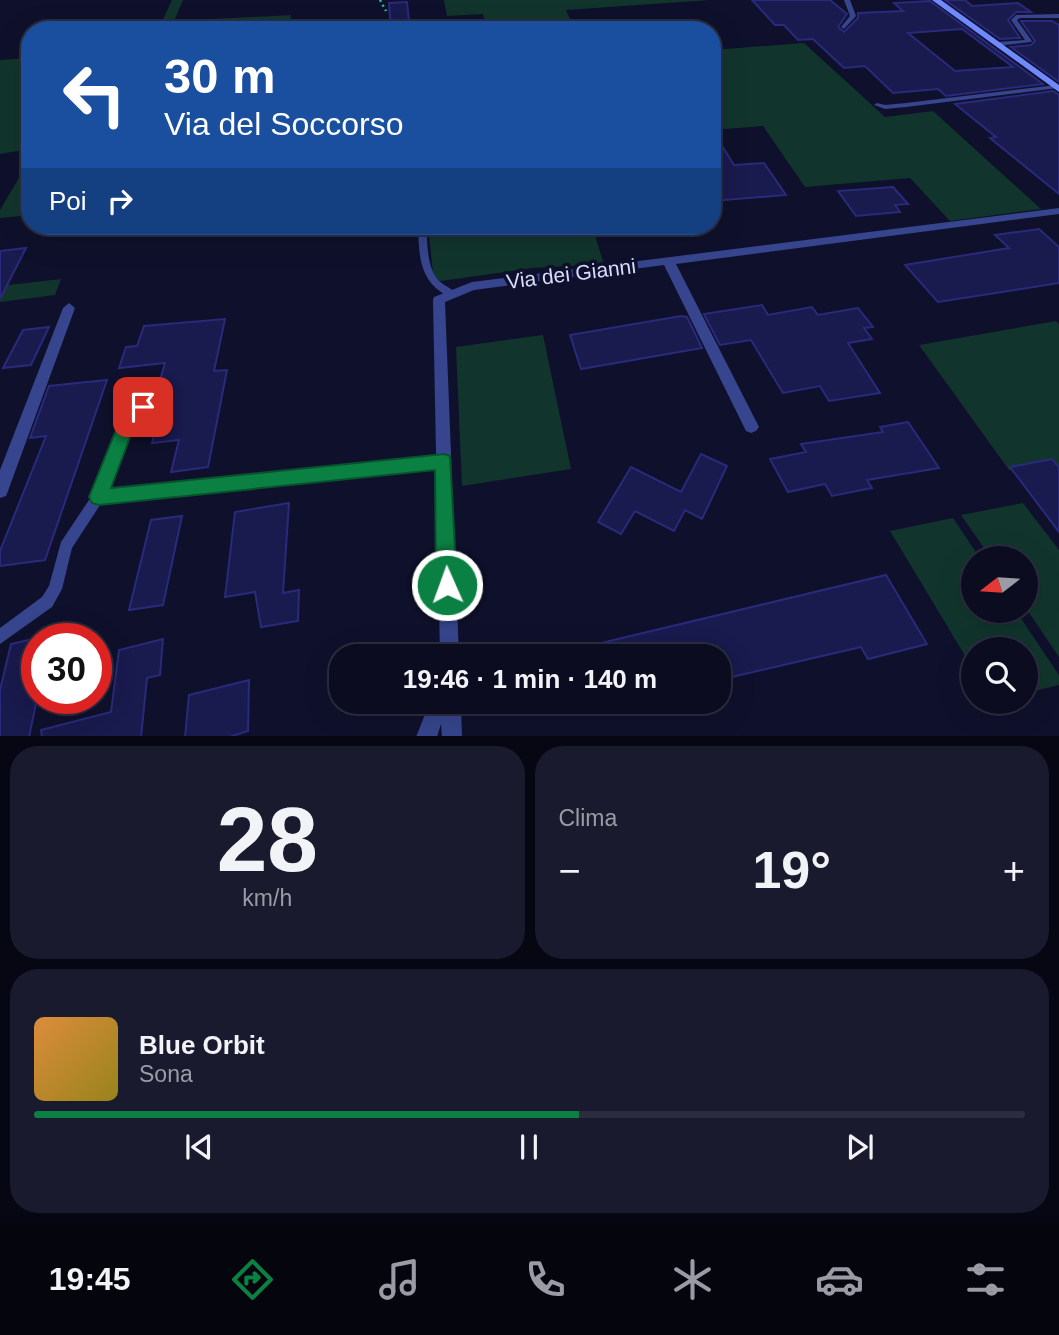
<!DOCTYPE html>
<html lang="it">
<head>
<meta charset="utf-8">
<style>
  :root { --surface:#0b0c20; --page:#191a2d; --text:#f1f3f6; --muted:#9a9ba5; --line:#2b2c3e; --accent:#0b8043 }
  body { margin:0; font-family:Arial,sans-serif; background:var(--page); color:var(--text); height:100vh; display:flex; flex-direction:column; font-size:26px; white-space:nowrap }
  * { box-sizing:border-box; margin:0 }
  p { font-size:23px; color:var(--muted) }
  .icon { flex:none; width:38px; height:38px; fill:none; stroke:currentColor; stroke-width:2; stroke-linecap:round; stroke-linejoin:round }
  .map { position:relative; height:736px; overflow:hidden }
  .side { display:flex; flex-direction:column; gap:10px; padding:10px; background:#060712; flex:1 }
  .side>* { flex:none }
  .top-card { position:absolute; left:21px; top:21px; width:700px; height:214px; border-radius:28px; box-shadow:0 7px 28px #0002,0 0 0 2px var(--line); background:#1a4fa0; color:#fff; overflow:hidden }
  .needle { width:46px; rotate:253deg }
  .tools { position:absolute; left:961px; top:546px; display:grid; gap:14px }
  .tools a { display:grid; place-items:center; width:77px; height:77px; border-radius:50%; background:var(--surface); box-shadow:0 7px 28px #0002,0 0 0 2px var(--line); font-size:35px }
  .speed { position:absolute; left:21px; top:623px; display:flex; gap:14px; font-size:35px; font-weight:700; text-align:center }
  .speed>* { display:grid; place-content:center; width:91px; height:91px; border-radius:50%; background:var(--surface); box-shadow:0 7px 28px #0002,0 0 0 2px var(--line); line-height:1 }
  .speed .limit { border:10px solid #d22; background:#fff; color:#111 }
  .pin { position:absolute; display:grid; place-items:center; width:60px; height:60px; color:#fff; margin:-30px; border-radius:14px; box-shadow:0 4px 10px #0006 }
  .me { position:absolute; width:77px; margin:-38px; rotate:358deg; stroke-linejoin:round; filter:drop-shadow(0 0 5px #0008) }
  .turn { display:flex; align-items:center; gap:24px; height:147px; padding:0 28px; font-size:32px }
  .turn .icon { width:91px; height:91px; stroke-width:2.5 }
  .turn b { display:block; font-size:49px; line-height:60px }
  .then { display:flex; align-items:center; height:66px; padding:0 28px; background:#0003; gap:14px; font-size:26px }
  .big { font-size:52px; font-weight:800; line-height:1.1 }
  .side .widget { flex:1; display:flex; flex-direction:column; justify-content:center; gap:10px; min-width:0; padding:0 24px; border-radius:28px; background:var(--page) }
  .side .dial { align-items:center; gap:0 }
  .dial b { font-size:91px; line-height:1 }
  .song { display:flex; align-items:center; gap:21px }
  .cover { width:84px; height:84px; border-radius:10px; background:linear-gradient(135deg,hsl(30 70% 55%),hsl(50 70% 35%)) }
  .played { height:7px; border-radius:4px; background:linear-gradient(90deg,var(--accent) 55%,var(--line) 55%) }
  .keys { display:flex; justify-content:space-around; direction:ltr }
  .heat { display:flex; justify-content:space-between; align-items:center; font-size:38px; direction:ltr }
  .side .tiles { flex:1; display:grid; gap:10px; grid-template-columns:1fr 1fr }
  .widget:last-child { grid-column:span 2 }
  .trip { position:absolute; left:329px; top:644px; width:402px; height:70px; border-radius:28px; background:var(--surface); box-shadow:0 7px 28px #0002,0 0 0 2px var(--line); font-weight:800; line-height:70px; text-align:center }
  .tab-bar { display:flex; height:112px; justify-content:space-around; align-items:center; background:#04050d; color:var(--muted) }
  .tab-bar .icon { width:49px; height:49px }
  .tab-bar .selected { color:var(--accent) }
  .tab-bar b { font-size:32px; color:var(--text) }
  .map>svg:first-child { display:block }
  .green { fill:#11352c }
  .building { fill:#191a4d; stroke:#292a7b; stroke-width:2; fill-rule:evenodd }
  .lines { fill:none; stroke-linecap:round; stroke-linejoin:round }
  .path { stroke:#27c59a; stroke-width:2.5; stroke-dasharray:2 3.5; stroke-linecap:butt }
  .lane { fill:#36458d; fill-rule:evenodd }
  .street { fill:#36458d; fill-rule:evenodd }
  .secondary { fill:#6f8aff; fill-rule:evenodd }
  .route { fill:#0b8043; stroke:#07532c; stroke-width:2 }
  .labels { text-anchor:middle; stroke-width:7; stroke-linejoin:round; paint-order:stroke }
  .street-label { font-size:21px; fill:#d8dcff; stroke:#0f102b }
</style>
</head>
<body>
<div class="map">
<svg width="1059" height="737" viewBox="0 0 1059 737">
  <rect width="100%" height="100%" fill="#0f102b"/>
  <!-- green -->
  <path class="green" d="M172 0H183L174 21 291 15 289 30H158Z
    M444 0H710L566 10 575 30H422L566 23 564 19 485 23 483 14 447 16Z
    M804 43 885 117 933 111 1041 209 950 221 910 178 805 187 763 126 712 130V50Z
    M30 58V149L0 154V60Z
    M26 166H30V215L0 218V210Z
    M428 226H592L604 264 532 268 434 282Z
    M61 279 55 295 0 302V286Z
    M1056 321 1059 324V467L1009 470 919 345Z
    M543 335 571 469 462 486 456 347Z
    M1023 503 1059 550V657L1026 608V558H991L961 515Z
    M953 518 980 558H973V611H1016L1059 675V685L1026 693V649H973V669L890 531Z"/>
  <!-- building -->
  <path class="building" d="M752 0H830L847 14 838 27 844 32 858 18V13L903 11 894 3 930 1 1043 84 946 96 938 89 893 93 865 66 844 68 813 39 798 40 784 25H775ZM962 29 1013 67 955 71 908 33Z
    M945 0H965L972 6 1018 3 1031 12H1016L1008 20 1020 38 1000 39Z
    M407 2 409 21 394 22 390 18 389 3Z
    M1021 21H1052L1059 25V82L1011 47 1031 45 1035 41Z
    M1053 91 1059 95V194L990 138 996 137 955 104Z
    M712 130 734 165 764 163 786 195 712 201Z
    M893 187 908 204 895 205 900 212 856 216 838 191Z
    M1039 229 1059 247V283L938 302 905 265 1009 248 995 235Z
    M26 248 0 299V251Z
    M762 305 768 315 812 307 818 315 858 308 873 327 864 328 872 339 848 343 880 393 829 401 820 386 783 393 751 340 720 345 704 314Z
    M681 316 687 317 702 348 581 369 570 335Z
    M225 319 214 371 227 370 208 467 171 472 179 440 152 443 164 396 155 397 165 363 119 368 126 347 137 346 144 326Z
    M49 327 31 365 3 368 23 330Z
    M107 380 45 560 0 566V551L46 436 30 438 49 386Z
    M908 422 939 468 867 480 872 488 832 496 825 484 788 492 770 459 806 452 801 444 883 432 880 427Z
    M701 454 727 466 702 519 685 510 674 531 635 511 621 534 598 522 631 467 681 492Z
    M1052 459 1059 467V532L1010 467Z
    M289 503 283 593 299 590 298 621 261 627 255 592 225 597 235 512Z
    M182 516 163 605 129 610 151 520Z
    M886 575 927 644 868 659 861 647 719 680V656H577L576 649Z
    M37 638V699L29 737H0V690L11 644Z
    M163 639 160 675 147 678 141 737H42L41 730 111 712 119 650Z
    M249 680 248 731 229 737H185L189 695Z"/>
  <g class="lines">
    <!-- path -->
    <path class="path" d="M380 0 386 11"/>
    <!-- lane -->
    <path class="lane" d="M844 0H850L856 16 844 29 841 27 850 16Z
      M1059 14V18H1020L1017 20 1032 41 1031 42 997 46 994 44 997 42 1025 40 1011 20 1016 15Z
      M389 20 391 21 396 30H390L386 22Z
      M1056 85 1059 87 1058 88 906 107 885 109 874 105 877 103 885 105 906 103Z
      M418 226H426C428 243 426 267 439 281 445 286 452 289 458 294L456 296C450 297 446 295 441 292 418 277 419 249 418 226Z
      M143 403 147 404 149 407 133 423 107 491 444 457 448 458 450 462 448 466 444 467 102 502 72 548 62 589 52 607 0 644V628L42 597 49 586 61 542 93 494 124 417Z"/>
    <!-- street -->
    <path class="street" d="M1059 208V214L676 264 759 427 756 431 751 433 746 431 664 265 474 290 445 302 459 656H440L433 300 434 297 472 282Z
      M69 303 75 308 8 491 6 496 0 498V470L63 308Z
      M430 702H461L462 737H442L441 724 437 737H416Z"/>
    <!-- secondary -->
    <path class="secondary" d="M932 0H941L1059 85V92Z"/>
  </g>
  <!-- route -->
  <path class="route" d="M143 400 152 407 135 424 111 488 444 454 450 456 457 585 454 592 447 595 439 592 436 585 435 470 99 505 92 503 89 497 122 415Z"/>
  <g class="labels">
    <!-- street labels -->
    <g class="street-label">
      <text transform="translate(571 274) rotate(-7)" y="7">Via dei Gianni</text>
    </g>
  </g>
</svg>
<div class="tools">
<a><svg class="needle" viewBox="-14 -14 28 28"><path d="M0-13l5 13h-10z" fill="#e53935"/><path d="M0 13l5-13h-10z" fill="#9a9ba5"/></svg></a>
<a><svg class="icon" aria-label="search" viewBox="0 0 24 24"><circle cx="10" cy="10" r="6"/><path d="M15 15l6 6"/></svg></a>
</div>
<div class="speed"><div class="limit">30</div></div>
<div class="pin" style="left:143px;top:407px;background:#d93025"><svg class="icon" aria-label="arrive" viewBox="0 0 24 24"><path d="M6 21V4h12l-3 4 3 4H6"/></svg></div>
<svg class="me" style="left:447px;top:585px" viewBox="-20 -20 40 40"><circle r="17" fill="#0b8043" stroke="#fff" stroke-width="3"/><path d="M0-11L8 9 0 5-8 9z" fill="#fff"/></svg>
<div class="trip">19:46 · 1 min · 140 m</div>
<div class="top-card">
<div class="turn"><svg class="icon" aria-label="left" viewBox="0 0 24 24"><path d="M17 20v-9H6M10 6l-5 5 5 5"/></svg><div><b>30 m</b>Via del Soccorso</div></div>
<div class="then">Poi<svg class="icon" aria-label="right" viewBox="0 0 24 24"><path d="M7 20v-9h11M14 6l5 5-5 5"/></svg></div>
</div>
</div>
<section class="side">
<div class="tiles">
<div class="widget dial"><b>28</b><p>km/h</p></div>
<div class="widget"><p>Clima</p>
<div class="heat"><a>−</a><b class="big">19°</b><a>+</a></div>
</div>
<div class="widget">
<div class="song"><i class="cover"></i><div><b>Blue Orbit</b><p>Sona</p></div></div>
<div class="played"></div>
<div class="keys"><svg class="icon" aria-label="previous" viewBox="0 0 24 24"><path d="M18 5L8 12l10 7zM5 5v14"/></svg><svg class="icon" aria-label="pause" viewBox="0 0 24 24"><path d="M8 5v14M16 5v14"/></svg><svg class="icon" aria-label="next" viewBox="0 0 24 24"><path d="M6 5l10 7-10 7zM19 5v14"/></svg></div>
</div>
</div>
</section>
<nav class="tab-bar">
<b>19:45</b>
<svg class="icon selected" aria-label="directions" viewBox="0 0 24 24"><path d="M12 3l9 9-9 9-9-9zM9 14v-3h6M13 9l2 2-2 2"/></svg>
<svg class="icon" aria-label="music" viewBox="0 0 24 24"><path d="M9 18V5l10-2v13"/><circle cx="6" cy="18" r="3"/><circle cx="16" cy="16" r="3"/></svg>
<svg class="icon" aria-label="phone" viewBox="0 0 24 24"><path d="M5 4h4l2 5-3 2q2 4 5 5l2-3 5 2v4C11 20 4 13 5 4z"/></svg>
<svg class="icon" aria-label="climate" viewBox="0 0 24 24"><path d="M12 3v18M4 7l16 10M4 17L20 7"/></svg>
<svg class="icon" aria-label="car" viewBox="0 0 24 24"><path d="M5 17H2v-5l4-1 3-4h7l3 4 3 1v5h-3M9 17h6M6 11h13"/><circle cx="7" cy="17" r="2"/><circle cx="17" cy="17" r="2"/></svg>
<svg class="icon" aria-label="filters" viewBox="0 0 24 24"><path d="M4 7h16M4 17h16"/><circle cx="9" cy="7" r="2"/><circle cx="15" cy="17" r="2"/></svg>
</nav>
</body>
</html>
